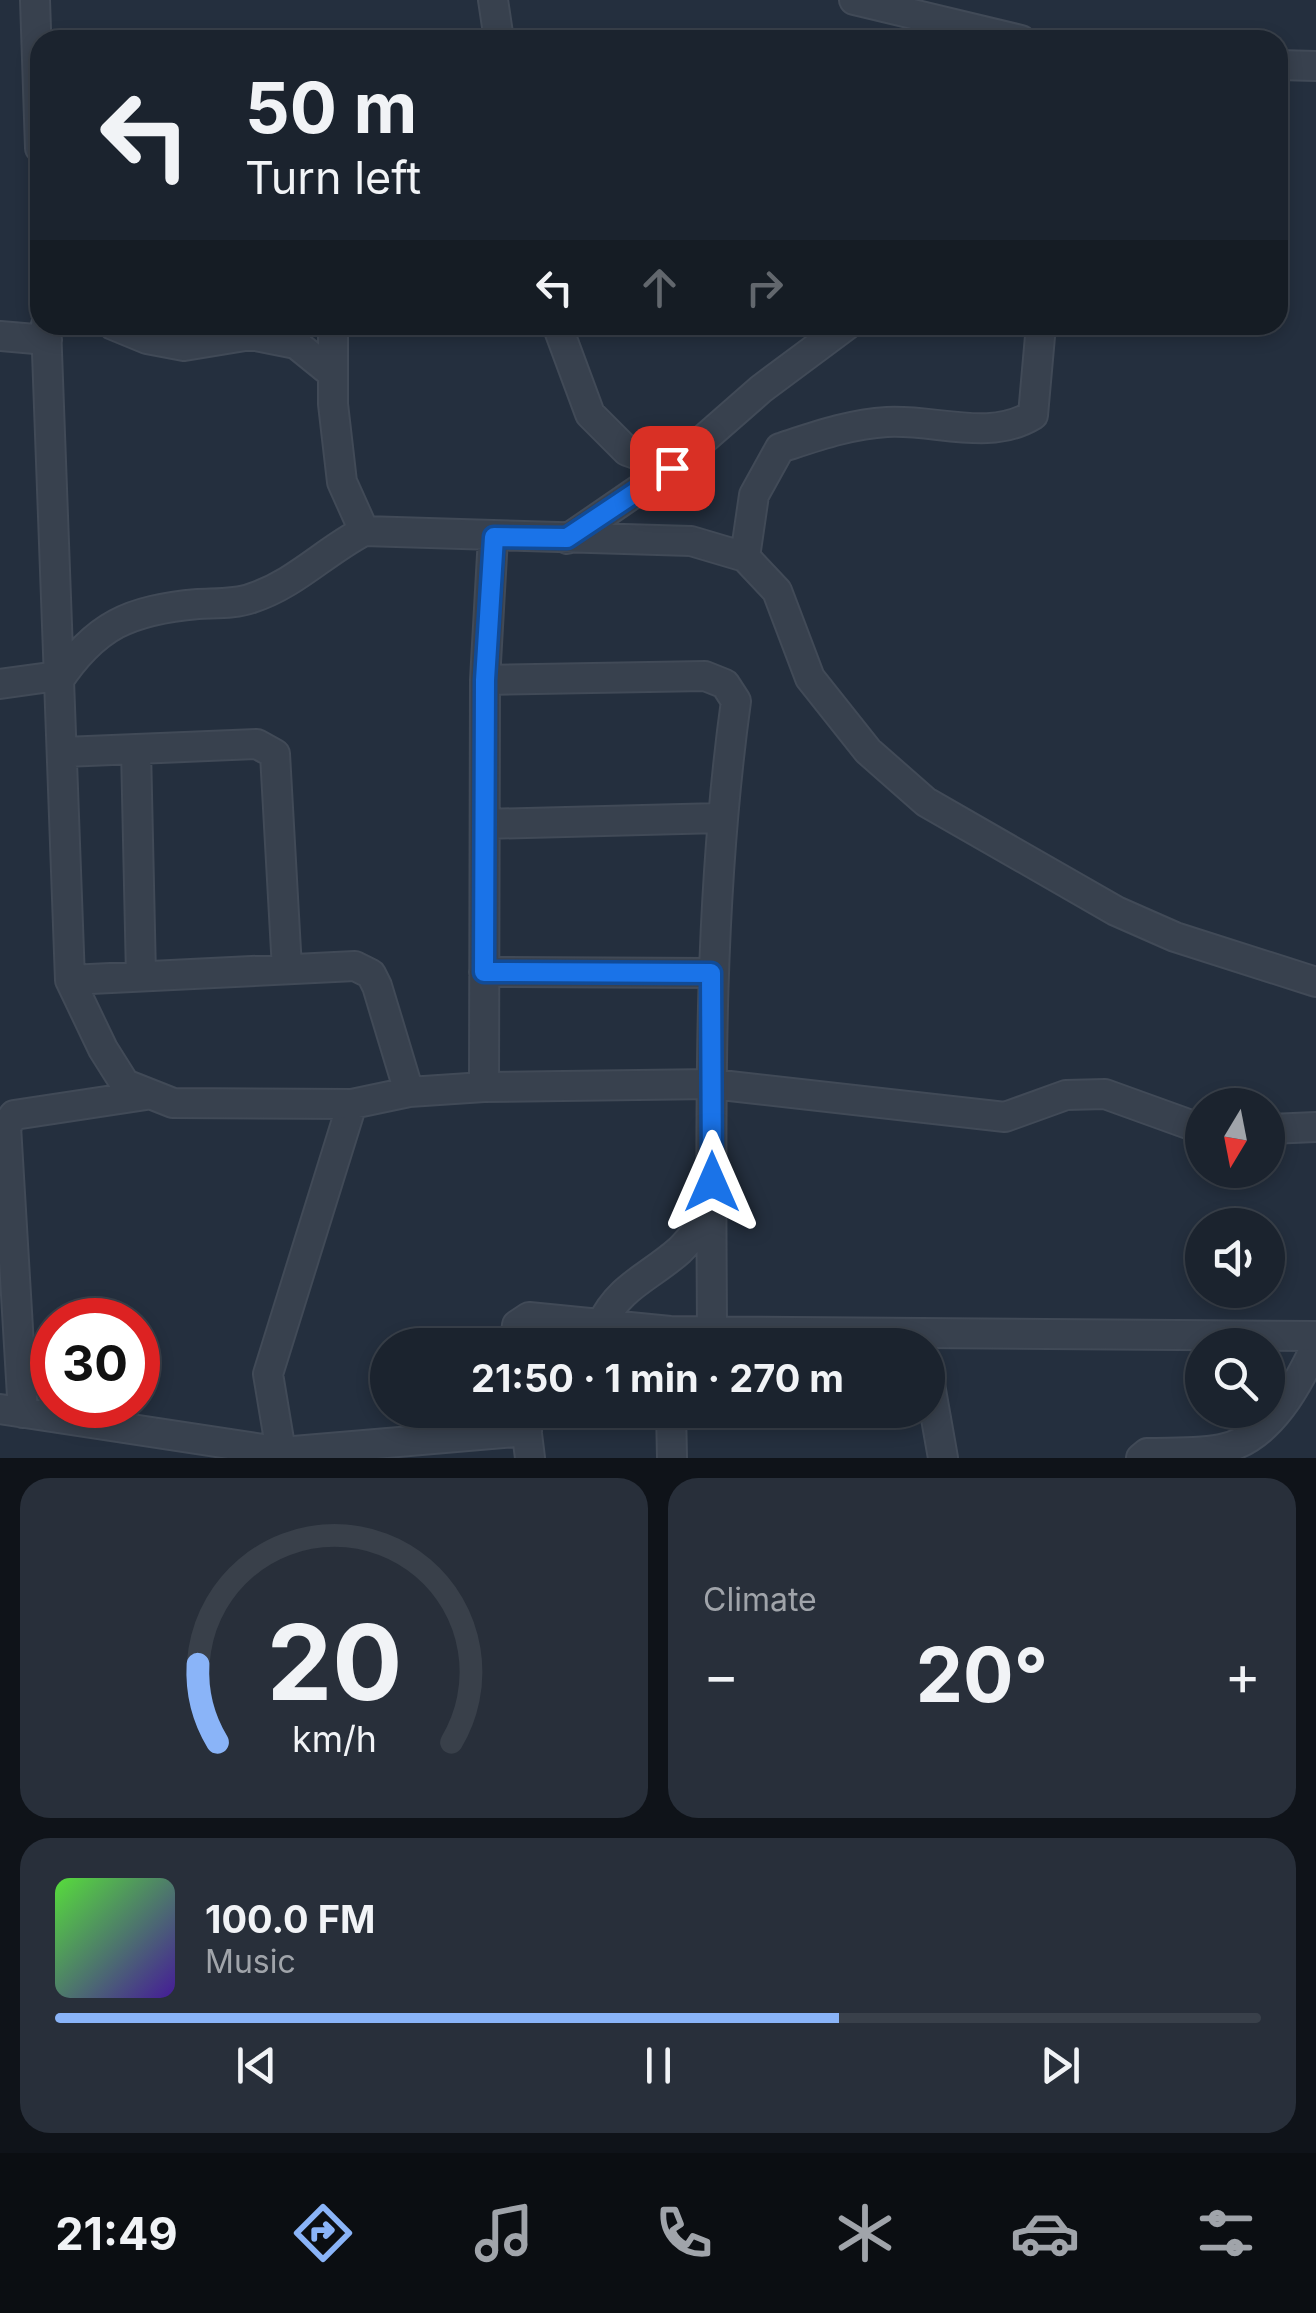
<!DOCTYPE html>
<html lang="en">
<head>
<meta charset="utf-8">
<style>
  :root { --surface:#1b232e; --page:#282f3a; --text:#f1f3f6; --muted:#a0a4aa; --line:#39404a; --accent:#8ab4f8 }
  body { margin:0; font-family:Inter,sans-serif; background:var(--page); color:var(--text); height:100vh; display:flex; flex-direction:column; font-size:38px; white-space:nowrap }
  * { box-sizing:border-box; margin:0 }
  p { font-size:32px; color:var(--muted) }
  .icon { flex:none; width:55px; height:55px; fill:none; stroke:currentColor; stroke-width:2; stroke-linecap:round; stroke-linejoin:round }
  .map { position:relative; height:1458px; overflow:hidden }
  .panel { display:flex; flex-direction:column; gap:20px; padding:20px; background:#0f1319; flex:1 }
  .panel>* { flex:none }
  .guide { position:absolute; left:30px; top:30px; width:1258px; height:305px; border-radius:30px; box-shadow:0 5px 15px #0003,0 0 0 2px var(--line); background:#1b232e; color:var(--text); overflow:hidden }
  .needle { width:65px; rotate:190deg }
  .buttons { position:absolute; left:1185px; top:1088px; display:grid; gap:20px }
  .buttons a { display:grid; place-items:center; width:100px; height:100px; border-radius:50%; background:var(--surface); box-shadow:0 5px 15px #0003,0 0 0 2px var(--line); font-size:50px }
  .speed { position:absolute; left:30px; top:1298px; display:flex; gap:20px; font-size:50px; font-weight:700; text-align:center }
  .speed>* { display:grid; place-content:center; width:130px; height:130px; border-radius:50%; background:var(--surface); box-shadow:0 5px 15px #0003,0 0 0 2px var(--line); line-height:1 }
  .speed .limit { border:15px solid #d22; background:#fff; color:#111 }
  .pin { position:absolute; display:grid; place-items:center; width:85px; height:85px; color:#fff; margin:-42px; border-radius:20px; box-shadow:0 5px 15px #0006 }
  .me { position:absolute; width:110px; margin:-55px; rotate:0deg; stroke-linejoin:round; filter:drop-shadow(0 0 8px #0008) }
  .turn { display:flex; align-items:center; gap:35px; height:210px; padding:0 50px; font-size:45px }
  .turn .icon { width:130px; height:130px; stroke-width:2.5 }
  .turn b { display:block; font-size:70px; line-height:85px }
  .lanes { display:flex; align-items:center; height:95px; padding:0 50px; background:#0003; justify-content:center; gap:50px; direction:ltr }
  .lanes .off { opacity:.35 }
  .big { font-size:75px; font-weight:700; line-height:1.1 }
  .panel .card { flex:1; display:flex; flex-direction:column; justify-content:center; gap:15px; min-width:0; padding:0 35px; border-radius:30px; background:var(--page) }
  .panel .dial { align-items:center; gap:0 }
  .dial svg { height:260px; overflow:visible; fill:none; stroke:var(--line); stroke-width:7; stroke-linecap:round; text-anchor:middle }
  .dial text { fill:var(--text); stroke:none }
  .song { display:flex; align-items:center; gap:30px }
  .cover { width:120px; height:120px; border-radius:15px; background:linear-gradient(135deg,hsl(110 70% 55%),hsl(260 70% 35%)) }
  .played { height:10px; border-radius:5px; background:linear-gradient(90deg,var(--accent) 65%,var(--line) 65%) }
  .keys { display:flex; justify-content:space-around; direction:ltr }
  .heat { display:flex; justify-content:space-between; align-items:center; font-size:55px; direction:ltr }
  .panel .tiles { flex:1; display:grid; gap:20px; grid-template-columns:1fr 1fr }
  .card:last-child { grid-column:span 2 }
  .trip { position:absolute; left:370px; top:1328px; width:575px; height:100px; border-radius:50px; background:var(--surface); box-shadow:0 5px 15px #0003,0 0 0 2px var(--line); font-weight:700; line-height:100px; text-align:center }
  .menu { display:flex; height:160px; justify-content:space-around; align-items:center; background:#0b0e12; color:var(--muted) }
  .menu .icon { width:70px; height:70px }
  .menu .active { color:var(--accent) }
  .menu b { font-size:45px; color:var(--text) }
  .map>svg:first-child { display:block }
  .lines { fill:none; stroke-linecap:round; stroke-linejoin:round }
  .minor-casing { stroke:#414a57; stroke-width:32 }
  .minor { stroke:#38414e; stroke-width:28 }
  .route-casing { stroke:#114b97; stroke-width:25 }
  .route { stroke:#1a73e8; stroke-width:18 }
</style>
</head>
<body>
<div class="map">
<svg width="1316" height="1458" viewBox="0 0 1316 1458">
  <rect width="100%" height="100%" fill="#242f3e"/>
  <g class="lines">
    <!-- minor casing -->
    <g class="minor-casing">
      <path id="minor" d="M35 0 40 148
        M493 0 499 40
        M854 0 1021 40
        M1278 65 1316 66
        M46 325 70 980 103 1049 125 1084 173 1103 352 1104 409 1092 484 1087 712 1084 1005 1117 1066 1095 1105 1094 1202 1129
        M113 325 147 339 184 346 251 335 296 344 333 374
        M333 325V404L342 482 364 531
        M557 325 590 414 627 451 672 467
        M0 336 47 340
        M567 539 672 467 761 389 847 325
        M745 557 754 495 780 448C814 437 850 424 887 422 936 419 989 442 1033 415L1041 325
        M485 680 705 676 725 684 736 701C707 911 711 1120 712 1331
        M57 683C95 625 130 610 198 604 216 603 236 604 252 598 295 584 324 552 364 531L691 541 745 557 777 591 810 678 868 751 926 802 1116 911 1175 937 1316 982
        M0 684 50 677 57 683
        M136 749 141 976
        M64 752 257 744 275 754 287 969
        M485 824 720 818
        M484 972 711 973
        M70 980 355 966 371 974 377 986 409 1092
        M484 1087 485 680 493 537
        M1268 1129 1316 1127
        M601 1325C619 1286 650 1277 680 1250 691 1239 701 1226 711 1214
        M514 1345 517 1325 529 1317 670 1331 1316 1336
        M928 1373 943 1458
        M0 1409 282 1452 527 1431
        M524 1410 530 1458
        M671 1410 672 1458
        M23 1413 6 1126 14 1115 146 1095
        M282 1458 268 1374 352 1104
        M1141 1458 1147 1453C1172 1452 1202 1454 1225 1448 1271 1437 1298 1384 1316 1346"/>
    </g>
    <!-- minor -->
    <use href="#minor" class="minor"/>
  </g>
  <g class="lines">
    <!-- route casing -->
    <g class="route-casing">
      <path id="route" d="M672 468 567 538 494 537 485 680 484 972 711 973 712 1182"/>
    </g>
    <!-- route -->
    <use href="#route" class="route"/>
  </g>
</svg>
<div class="buttons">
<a><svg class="needle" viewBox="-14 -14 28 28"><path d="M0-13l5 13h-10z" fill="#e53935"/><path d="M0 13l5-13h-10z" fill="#a0a4aa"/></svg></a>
<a><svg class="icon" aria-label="sound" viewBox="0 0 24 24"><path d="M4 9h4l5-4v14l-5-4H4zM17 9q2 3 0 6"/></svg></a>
<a><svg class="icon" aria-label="search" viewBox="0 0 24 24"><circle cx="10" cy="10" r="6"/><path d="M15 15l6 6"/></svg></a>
</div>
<div class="speed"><div class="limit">30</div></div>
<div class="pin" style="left:672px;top:468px;background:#d93025"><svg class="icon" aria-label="arrive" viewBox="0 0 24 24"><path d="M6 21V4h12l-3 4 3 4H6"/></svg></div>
<svg class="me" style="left:712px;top:1182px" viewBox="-20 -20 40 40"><path d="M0-17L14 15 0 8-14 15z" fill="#1a73e8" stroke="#fff" stroke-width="4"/></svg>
<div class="trip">21:50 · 1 min · 270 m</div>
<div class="guide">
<div class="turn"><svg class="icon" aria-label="left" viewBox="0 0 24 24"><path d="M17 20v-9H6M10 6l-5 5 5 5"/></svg><div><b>50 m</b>Turn left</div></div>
<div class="lanes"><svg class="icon" aria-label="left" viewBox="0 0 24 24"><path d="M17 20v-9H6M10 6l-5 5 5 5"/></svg><svg class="icon off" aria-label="ahead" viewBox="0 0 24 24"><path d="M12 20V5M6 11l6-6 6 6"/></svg><svg class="icon off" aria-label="right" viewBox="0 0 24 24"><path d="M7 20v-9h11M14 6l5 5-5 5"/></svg></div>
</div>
</div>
<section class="panel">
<div class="tiles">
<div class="card dial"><svg viewBox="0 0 100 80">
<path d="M14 69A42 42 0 1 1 86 69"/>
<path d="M14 69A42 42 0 0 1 8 45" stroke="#8ab4f8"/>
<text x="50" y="56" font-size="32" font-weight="700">20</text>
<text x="50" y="72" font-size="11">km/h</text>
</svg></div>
<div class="card"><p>Climate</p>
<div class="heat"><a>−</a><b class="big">20°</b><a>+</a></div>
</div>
<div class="card">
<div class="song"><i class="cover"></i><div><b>100.0 FM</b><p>Music</p></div></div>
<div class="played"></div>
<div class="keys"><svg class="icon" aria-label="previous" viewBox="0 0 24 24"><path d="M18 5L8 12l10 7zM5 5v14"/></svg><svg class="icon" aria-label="pause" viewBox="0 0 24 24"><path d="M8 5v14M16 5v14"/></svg><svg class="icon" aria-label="next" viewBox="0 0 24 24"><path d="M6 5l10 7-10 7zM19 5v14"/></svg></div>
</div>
</div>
</section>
<nav class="menu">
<b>21:49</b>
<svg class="icon active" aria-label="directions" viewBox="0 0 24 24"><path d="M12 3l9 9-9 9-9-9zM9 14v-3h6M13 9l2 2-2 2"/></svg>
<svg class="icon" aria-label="music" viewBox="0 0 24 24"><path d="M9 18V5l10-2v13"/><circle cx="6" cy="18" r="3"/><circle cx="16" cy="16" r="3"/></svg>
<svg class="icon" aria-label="phone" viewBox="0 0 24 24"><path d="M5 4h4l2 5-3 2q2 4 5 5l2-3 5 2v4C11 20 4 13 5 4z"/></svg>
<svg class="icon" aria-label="climate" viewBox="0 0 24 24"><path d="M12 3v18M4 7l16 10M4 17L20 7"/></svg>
<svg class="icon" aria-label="car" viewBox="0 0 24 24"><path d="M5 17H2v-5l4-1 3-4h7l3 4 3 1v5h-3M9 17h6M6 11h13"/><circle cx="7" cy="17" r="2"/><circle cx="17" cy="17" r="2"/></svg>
<svg class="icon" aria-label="filters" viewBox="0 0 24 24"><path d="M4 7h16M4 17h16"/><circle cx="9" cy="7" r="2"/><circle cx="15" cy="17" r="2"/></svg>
</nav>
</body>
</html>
